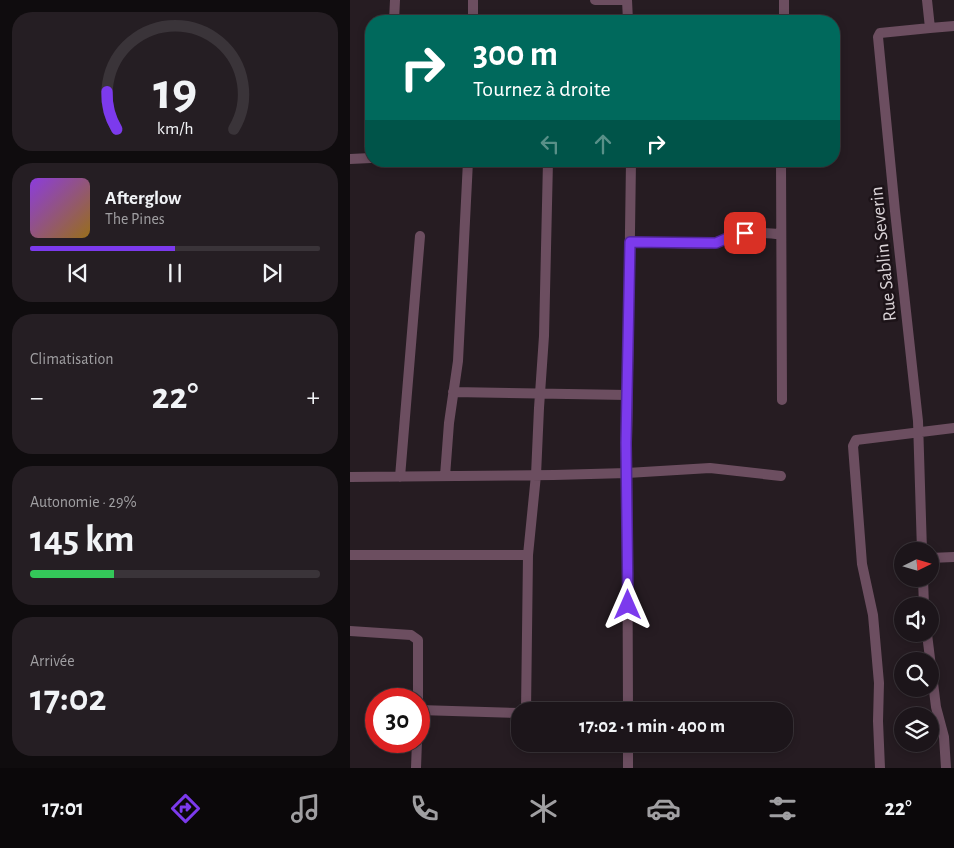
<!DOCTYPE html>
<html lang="fr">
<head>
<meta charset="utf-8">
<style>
  :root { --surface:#1c151a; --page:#251e23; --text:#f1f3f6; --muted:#a09fa2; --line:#3a3439; --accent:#7c3aed }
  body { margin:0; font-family:"Alegreya Sans",sans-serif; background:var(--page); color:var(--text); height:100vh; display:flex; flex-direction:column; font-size:19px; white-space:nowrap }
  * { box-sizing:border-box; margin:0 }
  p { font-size:16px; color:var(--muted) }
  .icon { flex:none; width:28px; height:28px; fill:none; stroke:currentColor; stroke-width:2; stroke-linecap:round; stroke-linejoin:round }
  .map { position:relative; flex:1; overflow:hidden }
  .drawer { display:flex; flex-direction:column; gap:12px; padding:12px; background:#0f0c0e; width:350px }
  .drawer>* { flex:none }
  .hud { position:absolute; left:15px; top:15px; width:475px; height:152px; border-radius:20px; box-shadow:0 2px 8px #0003,0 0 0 1px var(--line); background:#00695c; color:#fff; overflow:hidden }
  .needle { width:32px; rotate:85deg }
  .buttons { position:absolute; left:544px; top:542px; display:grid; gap:10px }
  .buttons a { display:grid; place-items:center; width:45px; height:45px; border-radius:50%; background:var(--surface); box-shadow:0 2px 8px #0003,0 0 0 1px var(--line); font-size:25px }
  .speed { position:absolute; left:15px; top:688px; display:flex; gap:10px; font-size:25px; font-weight:700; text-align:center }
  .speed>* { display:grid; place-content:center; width:65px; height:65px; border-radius:50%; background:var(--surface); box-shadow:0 2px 8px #0003,0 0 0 1px var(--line); line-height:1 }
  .speed .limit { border:8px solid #d22; background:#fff; color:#111 }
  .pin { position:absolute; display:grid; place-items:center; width:42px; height:42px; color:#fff; margin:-21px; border-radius:10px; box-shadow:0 2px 8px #0006 }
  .me { position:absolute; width:55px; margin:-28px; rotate:0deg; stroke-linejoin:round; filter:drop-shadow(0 0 4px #0008) }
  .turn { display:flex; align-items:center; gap:18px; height:105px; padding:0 25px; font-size:22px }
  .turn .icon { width:65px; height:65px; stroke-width:2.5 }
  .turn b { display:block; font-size:35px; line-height:42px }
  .lanes { display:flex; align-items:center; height:48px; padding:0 25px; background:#0003; justify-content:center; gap:25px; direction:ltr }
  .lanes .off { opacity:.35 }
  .big { font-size:38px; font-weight:700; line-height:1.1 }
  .drawer .widget { flex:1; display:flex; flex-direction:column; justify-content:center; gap:8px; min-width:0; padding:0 18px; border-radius:20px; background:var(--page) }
  .drawer .dial { align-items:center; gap:0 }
  .dial svg { height:130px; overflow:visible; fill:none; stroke:var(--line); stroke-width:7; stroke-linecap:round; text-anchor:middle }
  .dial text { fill:var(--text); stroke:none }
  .song { display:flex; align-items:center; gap:15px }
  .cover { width:60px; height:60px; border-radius:8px; background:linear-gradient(135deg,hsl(270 70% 55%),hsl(40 70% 35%)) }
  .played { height:5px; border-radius:2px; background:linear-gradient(90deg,var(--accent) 50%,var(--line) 50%) }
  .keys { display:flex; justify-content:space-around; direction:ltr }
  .heat { display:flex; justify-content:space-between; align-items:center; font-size:28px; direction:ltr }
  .charge { height:8px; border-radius:4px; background:linear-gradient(90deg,#34c759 29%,var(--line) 0) }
  .trip { position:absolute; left:161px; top:702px; width:282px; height:50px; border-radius:20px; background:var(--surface); box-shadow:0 2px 8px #0003,0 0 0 1px var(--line); font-weight:700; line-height:50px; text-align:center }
  .menu { display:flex; height:80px; justify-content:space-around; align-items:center; background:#0b080a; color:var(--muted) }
  .menu .icon { width:35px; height:35px }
  .menu .on { color:var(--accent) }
  .menu b { font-size:22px; color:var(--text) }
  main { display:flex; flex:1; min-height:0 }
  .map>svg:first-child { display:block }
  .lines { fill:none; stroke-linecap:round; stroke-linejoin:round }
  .minor { stroke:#6c4e60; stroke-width:10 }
  .route-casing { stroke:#51269a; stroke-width:12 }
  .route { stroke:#7c3aed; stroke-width:9 }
  .labels { text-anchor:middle; stroke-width:5; stroke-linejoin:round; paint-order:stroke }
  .street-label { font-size:19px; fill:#dad3d7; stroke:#1c1318 }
</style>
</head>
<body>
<main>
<section class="drawer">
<div class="widget dial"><svg viewBox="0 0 100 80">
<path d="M14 69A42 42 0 1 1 86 69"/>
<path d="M14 69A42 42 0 0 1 8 46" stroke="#7c3aed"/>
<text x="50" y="56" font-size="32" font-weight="700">19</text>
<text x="50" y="72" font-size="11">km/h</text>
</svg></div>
<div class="widget">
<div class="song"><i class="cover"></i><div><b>Afterglow</b><p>The Pines</p></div></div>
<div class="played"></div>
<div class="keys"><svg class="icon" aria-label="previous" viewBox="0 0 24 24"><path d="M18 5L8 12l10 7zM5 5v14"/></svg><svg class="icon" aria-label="pause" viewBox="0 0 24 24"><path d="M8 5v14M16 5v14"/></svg><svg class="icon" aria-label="next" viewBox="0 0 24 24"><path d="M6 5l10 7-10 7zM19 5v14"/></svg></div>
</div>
<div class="widget"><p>Climatisation</p>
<div class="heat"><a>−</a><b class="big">22°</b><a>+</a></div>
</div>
<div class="widget"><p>Autonomie · 29%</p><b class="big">145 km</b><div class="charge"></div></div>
<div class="widget"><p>Arrivée</p><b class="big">17:02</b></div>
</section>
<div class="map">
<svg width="604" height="768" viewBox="0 0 604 768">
  <rect width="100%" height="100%" fill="#261c22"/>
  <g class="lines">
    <!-- minor -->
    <path class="minor" d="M123 0V21
      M245 0H277
      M277 0 278 21
      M44 21 45 0
      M434 21V0
      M580 28 604 26
      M0 159 21 158
      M431 161 432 400
      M280 242 357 244C369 243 376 238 387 234 400 230 418 234 431 234
      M103 392 277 395
      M95 476 99 423 108 361 118 161
      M0 477 204 475 277 473 360 468 431 476
      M50 477 70 236
      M572 551 568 421 545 211 528 37 530 33 580 28 577 0
      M0 555H178
      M580 558 604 557
      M573 579 574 606
      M0 631 61 635 68 640V699
      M577 634 586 707 594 737 596 768
      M69 710 170 713
      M176 711 178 555 186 475 189 408 194 336 198 161
      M278 711 277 443 281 161
      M66 768 67 741
      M278 768V744
      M530 768 528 721 529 683 523 615 512 564 503 446 506 440 604 428"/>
  </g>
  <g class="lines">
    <!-- route casing -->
    <g class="route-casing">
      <path id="route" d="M278 605 276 443 280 242 366 243 387 234 395 233"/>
    </g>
    <!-- route -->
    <use href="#route" class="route"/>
  </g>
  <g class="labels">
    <!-- street labels -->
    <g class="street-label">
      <text transform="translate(532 254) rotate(-96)" y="7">Rue Sablin Severin</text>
    </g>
  </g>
</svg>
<div class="buttons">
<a><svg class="needle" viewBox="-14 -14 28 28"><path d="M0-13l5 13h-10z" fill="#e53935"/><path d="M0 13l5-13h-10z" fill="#a09fa2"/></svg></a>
<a><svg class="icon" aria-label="sound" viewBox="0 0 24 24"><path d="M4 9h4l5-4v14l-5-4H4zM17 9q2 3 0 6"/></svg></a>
<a><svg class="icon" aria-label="search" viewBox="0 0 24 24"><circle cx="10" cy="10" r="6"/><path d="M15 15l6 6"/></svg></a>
<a><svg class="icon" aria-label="layers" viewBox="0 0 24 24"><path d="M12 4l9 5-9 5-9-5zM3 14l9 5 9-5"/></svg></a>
</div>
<div class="speed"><div class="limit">30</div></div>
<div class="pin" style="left:395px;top:233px;background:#d93025"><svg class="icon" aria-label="arrive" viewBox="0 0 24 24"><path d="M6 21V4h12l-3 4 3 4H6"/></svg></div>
<svg class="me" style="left:278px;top:605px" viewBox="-20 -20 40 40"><path d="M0-17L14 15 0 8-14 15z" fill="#7c3aed" stroke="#fff" stroke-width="4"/></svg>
<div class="trip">17:02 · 1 min · 400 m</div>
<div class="hud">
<div class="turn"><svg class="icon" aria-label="right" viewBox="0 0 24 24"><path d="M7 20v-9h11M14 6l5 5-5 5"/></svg><div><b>300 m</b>Tournez à droite</div></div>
<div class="lanes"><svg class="icon off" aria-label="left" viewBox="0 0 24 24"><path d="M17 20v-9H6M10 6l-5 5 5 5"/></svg><svg class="icon off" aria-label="ahead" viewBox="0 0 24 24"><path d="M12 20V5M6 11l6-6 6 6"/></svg><svg class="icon" aria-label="right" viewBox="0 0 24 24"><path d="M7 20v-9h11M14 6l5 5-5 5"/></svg></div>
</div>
</div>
</main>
<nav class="menu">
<b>17:01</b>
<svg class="icon on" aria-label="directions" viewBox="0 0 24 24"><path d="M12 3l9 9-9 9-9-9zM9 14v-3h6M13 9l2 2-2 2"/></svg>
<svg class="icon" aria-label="music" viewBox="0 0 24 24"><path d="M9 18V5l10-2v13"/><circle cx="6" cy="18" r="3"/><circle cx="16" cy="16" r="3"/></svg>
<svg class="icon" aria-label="phone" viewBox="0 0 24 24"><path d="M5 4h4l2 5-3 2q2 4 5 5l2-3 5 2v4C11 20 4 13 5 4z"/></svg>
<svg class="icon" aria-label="climate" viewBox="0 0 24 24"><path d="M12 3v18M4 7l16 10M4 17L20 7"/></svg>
<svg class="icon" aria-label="car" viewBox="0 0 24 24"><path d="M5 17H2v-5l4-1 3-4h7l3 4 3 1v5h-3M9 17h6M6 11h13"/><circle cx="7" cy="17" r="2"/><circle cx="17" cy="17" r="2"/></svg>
<svg class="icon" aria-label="filters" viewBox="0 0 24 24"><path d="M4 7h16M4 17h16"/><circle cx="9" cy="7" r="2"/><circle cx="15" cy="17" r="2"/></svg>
<b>22°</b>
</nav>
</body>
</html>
